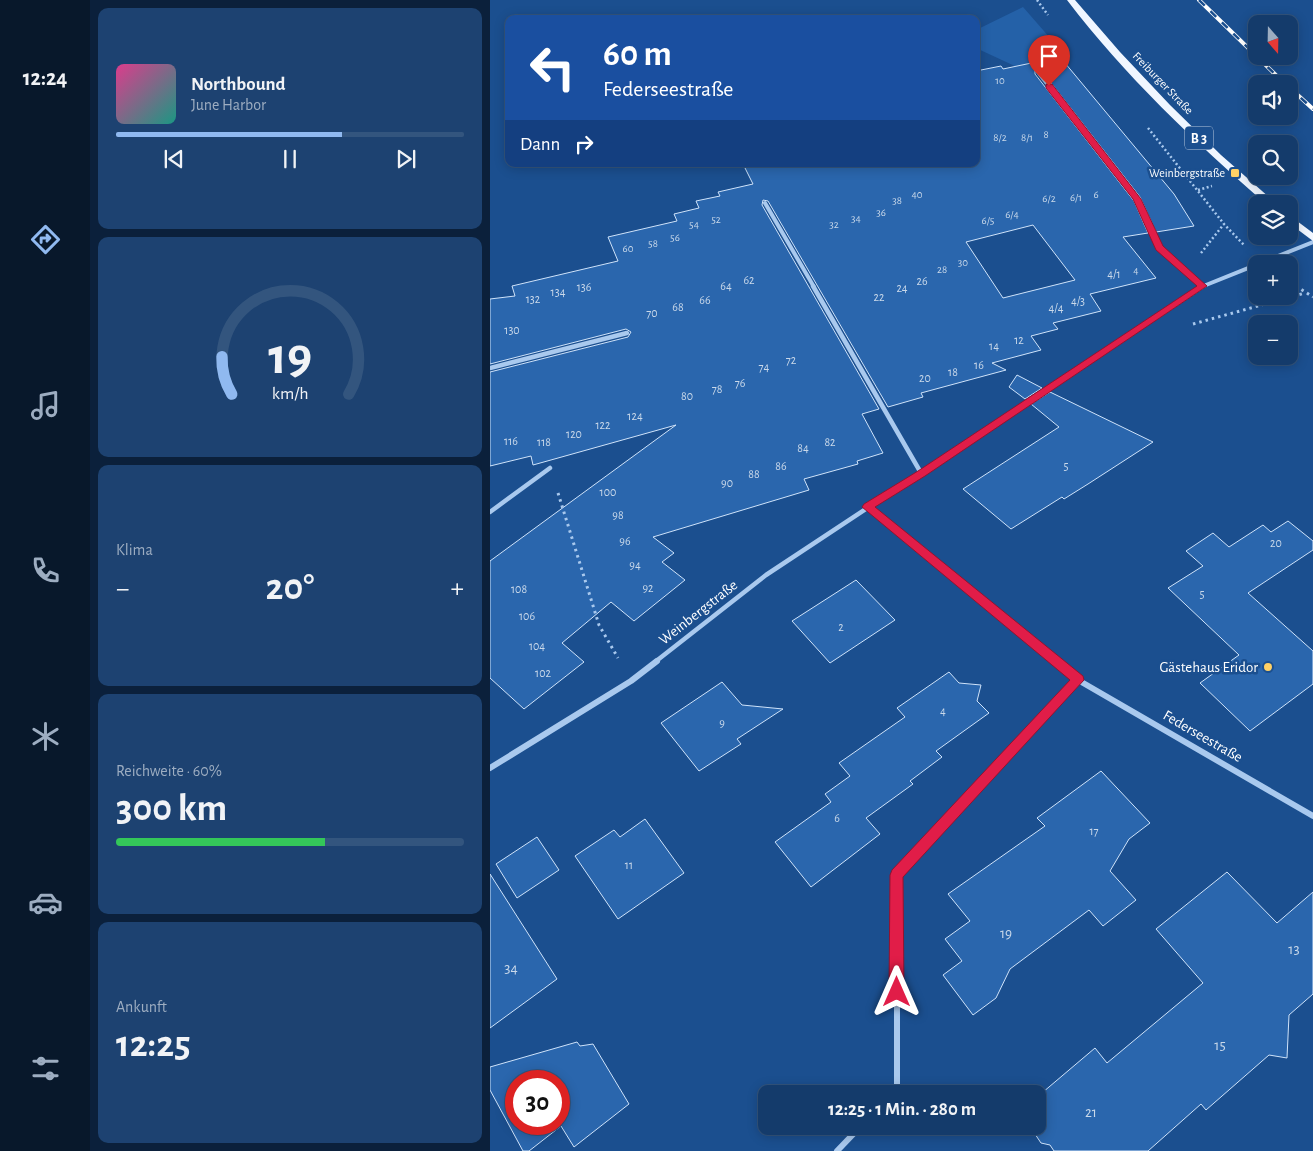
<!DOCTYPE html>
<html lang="de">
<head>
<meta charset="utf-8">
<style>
  :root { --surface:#143b6b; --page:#1d4271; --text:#f1f3f6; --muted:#9dadc1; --line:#33557e; --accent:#90b9f0 }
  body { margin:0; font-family:"Alegreya Sans",sans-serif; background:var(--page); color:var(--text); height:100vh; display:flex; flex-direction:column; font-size:19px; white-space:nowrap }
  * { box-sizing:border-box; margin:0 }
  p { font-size:16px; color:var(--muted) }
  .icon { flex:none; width:28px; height:28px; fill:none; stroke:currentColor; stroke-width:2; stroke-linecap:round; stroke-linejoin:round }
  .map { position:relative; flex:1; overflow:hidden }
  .details { display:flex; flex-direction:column; gap:8px; padding:8px; background:#0b203b; width:400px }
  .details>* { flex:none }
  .banner { position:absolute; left:15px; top:15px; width:475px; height:152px; border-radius:10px; box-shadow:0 2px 12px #0003,0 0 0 1px var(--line); background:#1a4fa0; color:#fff; overflow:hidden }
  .needle { width:32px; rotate:160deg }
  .fabs { position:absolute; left:758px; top:15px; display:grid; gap:10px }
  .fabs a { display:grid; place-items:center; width:50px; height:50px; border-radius:10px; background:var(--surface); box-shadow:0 2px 12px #0003,0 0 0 1px var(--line); font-size:25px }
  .speed { position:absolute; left:15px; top:1070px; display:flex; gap:10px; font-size:25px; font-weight:700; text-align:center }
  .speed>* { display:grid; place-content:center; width:65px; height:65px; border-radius:50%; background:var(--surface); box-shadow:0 2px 12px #0003,0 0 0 1px var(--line); line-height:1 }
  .speed .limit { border:8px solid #d22; background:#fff; color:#111 }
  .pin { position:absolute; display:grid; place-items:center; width:42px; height:42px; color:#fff; margin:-51px -21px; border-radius:50% 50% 50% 0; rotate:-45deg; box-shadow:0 0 5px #0007 }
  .pin .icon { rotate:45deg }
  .me { position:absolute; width:55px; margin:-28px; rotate:0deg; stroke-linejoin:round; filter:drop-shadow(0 0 4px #0008) }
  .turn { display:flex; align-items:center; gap:18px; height:105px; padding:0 15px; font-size:22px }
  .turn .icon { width:65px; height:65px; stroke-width:2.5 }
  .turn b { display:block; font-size:35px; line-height:42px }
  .then { display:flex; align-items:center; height:48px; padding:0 15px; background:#0003; gap:10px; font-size:19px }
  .big { font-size:38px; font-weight:700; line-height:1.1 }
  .details .widget { flex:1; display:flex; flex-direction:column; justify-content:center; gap:8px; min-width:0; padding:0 18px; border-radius:10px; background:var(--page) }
  .details .dial { align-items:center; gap:0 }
  .dial svg { height:130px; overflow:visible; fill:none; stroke:var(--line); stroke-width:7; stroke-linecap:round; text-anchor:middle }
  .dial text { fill:var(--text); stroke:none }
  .song { display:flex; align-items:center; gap:15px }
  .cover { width:60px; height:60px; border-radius:8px; background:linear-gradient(135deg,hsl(330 70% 55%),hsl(170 70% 35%)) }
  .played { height:5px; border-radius:2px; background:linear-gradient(90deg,var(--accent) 65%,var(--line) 65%) }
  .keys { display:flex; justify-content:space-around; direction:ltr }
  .heat { display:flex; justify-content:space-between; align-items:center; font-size:28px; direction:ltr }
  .charge { height:8px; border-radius:4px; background:linear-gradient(90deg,#34c759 60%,var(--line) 0) }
  .trip { position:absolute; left:268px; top:1085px; width:288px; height:50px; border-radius:10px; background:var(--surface); box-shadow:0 2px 12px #0003,0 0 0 1px var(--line); font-weight:700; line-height:50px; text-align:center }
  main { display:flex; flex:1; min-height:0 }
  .tab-bar { display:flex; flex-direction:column; width:90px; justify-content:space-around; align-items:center; background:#08182b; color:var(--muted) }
  .tab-bar .icon { width:35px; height:35px }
  .tab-bar .selected { color:var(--accent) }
  .tab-bar b { font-size:22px; color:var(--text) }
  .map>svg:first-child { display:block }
  .green { fill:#2461a8 }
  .building { fill:#2a66ad; stroke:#cfe3fa; fill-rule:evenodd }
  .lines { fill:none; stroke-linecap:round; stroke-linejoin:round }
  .path-far1 { stroke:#a9c9ee; stroke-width:2.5; stroke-dasharray:2 2.5; stroke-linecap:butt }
  .path { stroke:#a9c9ee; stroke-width:3; stroke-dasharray:2.5 4; stroke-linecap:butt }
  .minor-far2 { stroke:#a9c9ee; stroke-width:4 }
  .minor-far1 { stroke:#a9c9ee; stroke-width:4.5 }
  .minor { stroke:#a9c9ee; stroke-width:6 }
  .primary { fill:#f0f6ff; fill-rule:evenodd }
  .rail-casing { stroke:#fff; stroke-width:4 }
  .rail { stroke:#1b4f8f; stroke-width:2.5; stroke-dasharray:8; stroke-linecap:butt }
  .route { fill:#e11d48; stroke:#92132f }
  .poi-dot { fill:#ffd166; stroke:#1b4f8f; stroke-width:2 }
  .labels { text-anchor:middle; stroke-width:5; stroke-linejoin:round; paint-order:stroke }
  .far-number-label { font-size:11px; fill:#cad9ea }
  .far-street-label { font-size:12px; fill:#fff; stroke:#1b4f8f }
  .far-poi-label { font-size:12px; fill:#fff; stroke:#1b4f8f; text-anchor:end }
  .number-label { font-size:12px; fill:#cad9ea }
  .shield { fill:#1b4f8f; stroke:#bbcadd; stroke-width:1 }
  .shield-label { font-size:14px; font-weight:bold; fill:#fff }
  .street-label { font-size:15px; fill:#fff; stroke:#1b4f8f }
  .poi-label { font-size:15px; fill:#fff; stroke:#1b4f8f; text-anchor:end }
  .near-number-label { font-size:15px; fill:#cad9ea }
</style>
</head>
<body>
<main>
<nav class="tab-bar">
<b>12:24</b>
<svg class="icon selected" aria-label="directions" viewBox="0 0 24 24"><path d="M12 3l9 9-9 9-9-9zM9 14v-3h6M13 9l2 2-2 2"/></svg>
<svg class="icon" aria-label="music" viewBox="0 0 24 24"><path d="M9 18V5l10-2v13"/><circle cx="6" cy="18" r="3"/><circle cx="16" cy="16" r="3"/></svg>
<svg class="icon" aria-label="phone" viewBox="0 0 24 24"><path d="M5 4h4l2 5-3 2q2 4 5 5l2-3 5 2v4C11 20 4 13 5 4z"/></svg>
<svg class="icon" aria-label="climate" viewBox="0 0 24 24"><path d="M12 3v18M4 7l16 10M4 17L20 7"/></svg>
<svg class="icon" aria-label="car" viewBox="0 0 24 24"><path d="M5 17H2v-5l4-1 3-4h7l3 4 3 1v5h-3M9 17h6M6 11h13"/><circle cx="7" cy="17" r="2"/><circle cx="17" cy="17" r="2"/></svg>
<svg class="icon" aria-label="filters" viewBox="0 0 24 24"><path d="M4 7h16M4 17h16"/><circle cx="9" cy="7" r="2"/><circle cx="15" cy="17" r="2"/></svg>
</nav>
<section class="details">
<div class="widget">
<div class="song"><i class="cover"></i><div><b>Northbound</b><p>June Harbor</p></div></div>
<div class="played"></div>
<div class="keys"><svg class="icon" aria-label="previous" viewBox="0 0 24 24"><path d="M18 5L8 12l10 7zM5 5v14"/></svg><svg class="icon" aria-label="pause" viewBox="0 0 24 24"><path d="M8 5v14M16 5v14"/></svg><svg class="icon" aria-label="next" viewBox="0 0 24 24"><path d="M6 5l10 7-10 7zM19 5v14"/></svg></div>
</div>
<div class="widget dial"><svg viewBox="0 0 100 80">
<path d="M14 69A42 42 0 1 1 86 69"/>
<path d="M14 69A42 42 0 0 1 8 46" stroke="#90b9f0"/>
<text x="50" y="56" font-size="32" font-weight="700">19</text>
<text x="50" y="72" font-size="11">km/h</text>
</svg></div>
<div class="widget"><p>Klima</p>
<div class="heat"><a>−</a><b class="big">20°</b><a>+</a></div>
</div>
<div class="widget"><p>Reichweite · 60%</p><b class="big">300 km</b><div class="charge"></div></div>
<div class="widget"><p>Ankunft</p><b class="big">12:25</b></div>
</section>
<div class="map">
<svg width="823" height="1151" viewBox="0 0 823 1151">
  <rect width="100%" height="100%" fill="#1b4f8f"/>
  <!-- green -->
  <path class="green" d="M533 7 567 46 541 54 555 70 542 74 486 48V30Z"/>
  <!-- building -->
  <path class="building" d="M570 57 684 194 704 226 666 232 650 197 551 70 545 69V74L644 201 658 233 633 237 666 278 600 294 611 311 563 323 568 329 541 336 551 350 502 363 516 370 431 393 433 397 398 407 278 201 273 200 272 205 389 409 372 414 393 453 367 461 368 464 314 479 319 490 163 537 184 553 172 562 195 580 144 621 121 602 72 643 94 662 34 709 0 678V561L186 425 43 465 41 456 0 466V372L138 337 141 332 136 329 0 364V299L25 296 22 286 128 261 118 237 187 221 184 214 209 208 206 201 230 196 228 192 263 184 253 164H486V71L511 66 513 69ZM543 225 585 280 513 298 476 242Z
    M527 375 552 388 535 399 519 387Z
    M560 392 663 442 598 484 574 499 572 497 521 529 473 489 569 427 541 404Z
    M798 521 823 541V550L758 593 823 651V684L760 731 710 683 749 655 678 588 713 566 696 551 723 533 739 547 773 525 781 532Z
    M366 580 405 620 340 663 302 621Z
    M459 672 469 683 491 685 487 701 499 713 446 751 452 757 420 781 423 784 376 818 390 834 321 887 285 842 341 802 335 794 360 776 349 763 415 717 407 708Z
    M232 682 252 705 293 709 247 739 251 744 209 771 171 723Z
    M611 771 660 823 639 839 620 871 646 900 613 926 599 910 520 969 506 998 483 1015 453 975 472 961 455 939 480 921 458 894 555 826 547 818Z
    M155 819 194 873 128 919 85 856 124 830 130 837Z
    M47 837 69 870 27 898 6 864Z
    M737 872 787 923 823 892V994L799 1015 797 1058 779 1055 716 1110 711 1104 658 1151H564L560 1145 551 1143 543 1131V1126H546V1098L605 1048 617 1063 713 983 666 929Z
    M0 874 67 979 0 1028Z
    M87 1042 90 1046 103 1044 139 1104 84 1147 71 1126 39 1151H33L0 1090V1067ZM26 1081H69V1124H26Z"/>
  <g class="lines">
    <!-- path-far1 -->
    <path class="path-far1" d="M547 0 558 15
      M658 128 734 224 754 245
      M708 190 722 186
      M711 253 734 224
      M799 281 808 287"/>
    <!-- path -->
    <path class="path" d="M806 286 823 297
      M703 324 815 293
      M68 493 109 625 128 658"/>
    <!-- minor-far2 -->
    <path class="minor-far2" d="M548 72 647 199 669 248 713 286
      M275 203 324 287
      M711 287 823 242"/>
    <!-- minor-far1 -->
    <path class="minor-far1" d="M323 286 431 473
      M0 368 137 333
      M377 507 566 662
      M0 512 60 468
      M165 662 276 575 713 286"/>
    <!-- minor -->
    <path class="minor" d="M564 661 588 680 823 816
      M0 768 141 681 167 661
      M404 1094 407 1091V875L588 680
      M347 1151 371 1126"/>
    <!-- primary -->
    <path class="primary" d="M577 0H585L630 52 680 105 731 155 787 204H776C705 142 634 75 577 0Z
      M799 215 823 233V241L799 223Z"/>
    <!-- rail casing -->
    <g class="rail-casing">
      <path id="rail" d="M709 0 795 84
        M799 87 823 109"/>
    </g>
    <!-- rail -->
    <use href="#rail" class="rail"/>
  </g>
  <!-- route -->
  <path class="route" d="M556 84H562L651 199 673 246 717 286 435 476 385 507 593 676 594 680 413 877 414 992 412 998 407 1000 401 998 399 992 400 875 402 870 580 680 372 507 374 504 428 471 707 286 666 250 643 199 556 88Z"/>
  <!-- markers -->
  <g class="poi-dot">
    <rect x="740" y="168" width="10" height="10" rx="2.5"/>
    <circle cx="778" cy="667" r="5"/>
  </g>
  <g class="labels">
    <!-- far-number labels -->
    <g class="far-number-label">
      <text x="510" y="84">10</text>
      <text x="556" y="138">8</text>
      <text x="510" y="141">8/2</text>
      <text x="537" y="141">8/1</text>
      <text x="427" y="198">40</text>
      <text x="606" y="198">6</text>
      <text x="586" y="201">6/1</text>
      <text x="559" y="202">6/2</text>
      <text x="407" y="204">38</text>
      <text x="391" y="216">36</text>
      <text x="522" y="218">6/4</text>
      <text x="366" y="222">34</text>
      <text x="226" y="223">52</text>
      <text x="498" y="224">6/5</text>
      <text x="204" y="228">54</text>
      <text x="344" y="228">32</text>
      <text x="185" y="241">56</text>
      <text x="163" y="247">58</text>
      <text x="138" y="252">60</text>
      <text x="473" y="266">30</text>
      <text x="452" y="273">28</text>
      <text x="646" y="274">4</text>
    </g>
    <!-- far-street labels -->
    <g class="far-street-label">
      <text transform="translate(673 83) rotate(46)" y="4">Freiburger Straße</text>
    </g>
    <!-- far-poi labels -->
    <g class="far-poi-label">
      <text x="735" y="177">Weinbergstraße</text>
    </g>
    <!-- number labels -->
    <g class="number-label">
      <text x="624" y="278">4/1</text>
      <text x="259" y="284">62</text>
      <text x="432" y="285">26</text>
      <text x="236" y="290">64</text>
      <text x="94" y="291">136</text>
      <text x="412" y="292">24</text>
      <text x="68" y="296">134</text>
      <text x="389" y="301">22</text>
      <text x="43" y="303">132</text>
      <text x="215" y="304">66</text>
      <text x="588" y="305">4/3</text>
      <text x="188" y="311">68</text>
      <text x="566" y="312">4/4</text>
      <text x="162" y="317">70</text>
      <text x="22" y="334">130</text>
      <text x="529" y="344">12</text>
      <text x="504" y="350">14</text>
      <text x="301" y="364">72</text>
      <text x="489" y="369">16</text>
      <text x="274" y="371">74</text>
      <text x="463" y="376">18</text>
      <text x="435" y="382">20</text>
      <text x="250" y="387">76</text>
      <text x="227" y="393">78</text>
      <text x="197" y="400">80</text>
      <text x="145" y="420">124</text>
      <text x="113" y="429">122</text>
      <text x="84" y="438">120</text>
      <text x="21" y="445">116</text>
      <text x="54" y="446">118</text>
      <text x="340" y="446">82</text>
      <text x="313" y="452">84</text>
      <text x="291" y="470">86</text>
      <text x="576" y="470">5</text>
      <text x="264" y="478">88</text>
      <text x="237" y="487">90</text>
      <text x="118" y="496">100</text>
      <text x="128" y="519">98</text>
      <text x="135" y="545">96</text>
      <text x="786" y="547">20</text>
      <text x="145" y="569">94</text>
      <text x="158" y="592">92</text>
      <text x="29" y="593">108</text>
      <text x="712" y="598">5</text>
      <text x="37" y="620">106</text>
      <text x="351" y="631">2</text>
      <text x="47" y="650">104</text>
      <text x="53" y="677">102</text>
      <text x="453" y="715">4</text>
      <text x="232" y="727">9</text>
      <text x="347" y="822">6</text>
      <text x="604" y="835">17</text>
      <text x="139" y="869">11</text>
    </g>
    <!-- shield labels -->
    <rect class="shield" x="695" y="126.5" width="28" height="23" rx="4"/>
    <g class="shield-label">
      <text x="709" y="143">B 3</text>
    </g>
    <!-- street labels -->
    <g class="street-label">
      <text transform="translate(208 612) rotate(-38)" y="5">Weinbergstraße</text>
      <text transform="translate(713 736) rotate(30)" y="5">Federseestraße</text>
    </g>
    <!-- poi labels -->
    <g class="poi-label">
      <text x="768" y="672">Gästehaus Eridor</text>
    </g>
    <!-- near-number labels -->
    <g class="near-number-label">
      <text x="516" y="938">19</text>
      <text x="804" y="954">13</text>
      <text x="21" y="973">34</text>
      <text x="730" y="1050">15</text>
      <text x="601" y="1117">21</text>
    </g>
  </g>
</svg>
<div class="fabs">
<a><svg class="needle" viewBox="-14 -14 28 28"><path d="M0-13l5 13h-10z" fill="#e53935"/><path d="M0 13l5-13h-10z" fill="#9dadc1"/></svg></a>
<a><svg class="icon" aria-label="sound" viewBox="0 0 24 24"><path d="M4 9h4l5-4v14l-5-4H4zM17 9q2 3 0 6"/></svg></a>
<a><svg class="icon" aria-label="search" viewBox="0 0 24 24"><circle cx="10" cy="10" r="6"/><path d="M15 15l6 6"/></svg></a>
<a><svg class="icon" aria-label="layers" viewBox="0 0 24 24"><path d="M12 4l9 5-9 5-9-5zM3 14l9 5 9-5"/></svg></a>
<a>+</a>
<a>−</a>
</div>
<div class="speed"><div class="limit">30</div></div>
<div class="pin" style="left:559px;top:86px;background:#d93025"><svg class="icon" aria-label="arrive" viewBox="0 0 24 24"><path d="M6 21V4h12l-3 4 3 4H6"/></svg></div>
<svg class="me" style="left:407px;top:992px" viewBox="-20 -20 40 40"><path d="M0-17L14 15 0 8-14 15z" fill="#e11d48" stroke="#fff" stroke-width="4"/></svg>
<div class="trip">12:25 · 1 Min. · 280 m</div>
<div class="banner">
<div class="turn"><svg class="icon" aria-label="left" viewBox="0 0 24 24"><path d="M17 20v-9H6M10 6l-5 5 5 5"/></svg><div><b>60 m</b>Federseestraße</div></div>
<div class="then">Dann<svg class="icon" aria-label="right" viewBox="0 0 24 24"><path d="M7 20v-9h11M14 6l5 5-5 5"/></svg></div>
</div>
</div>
</main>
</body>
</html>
